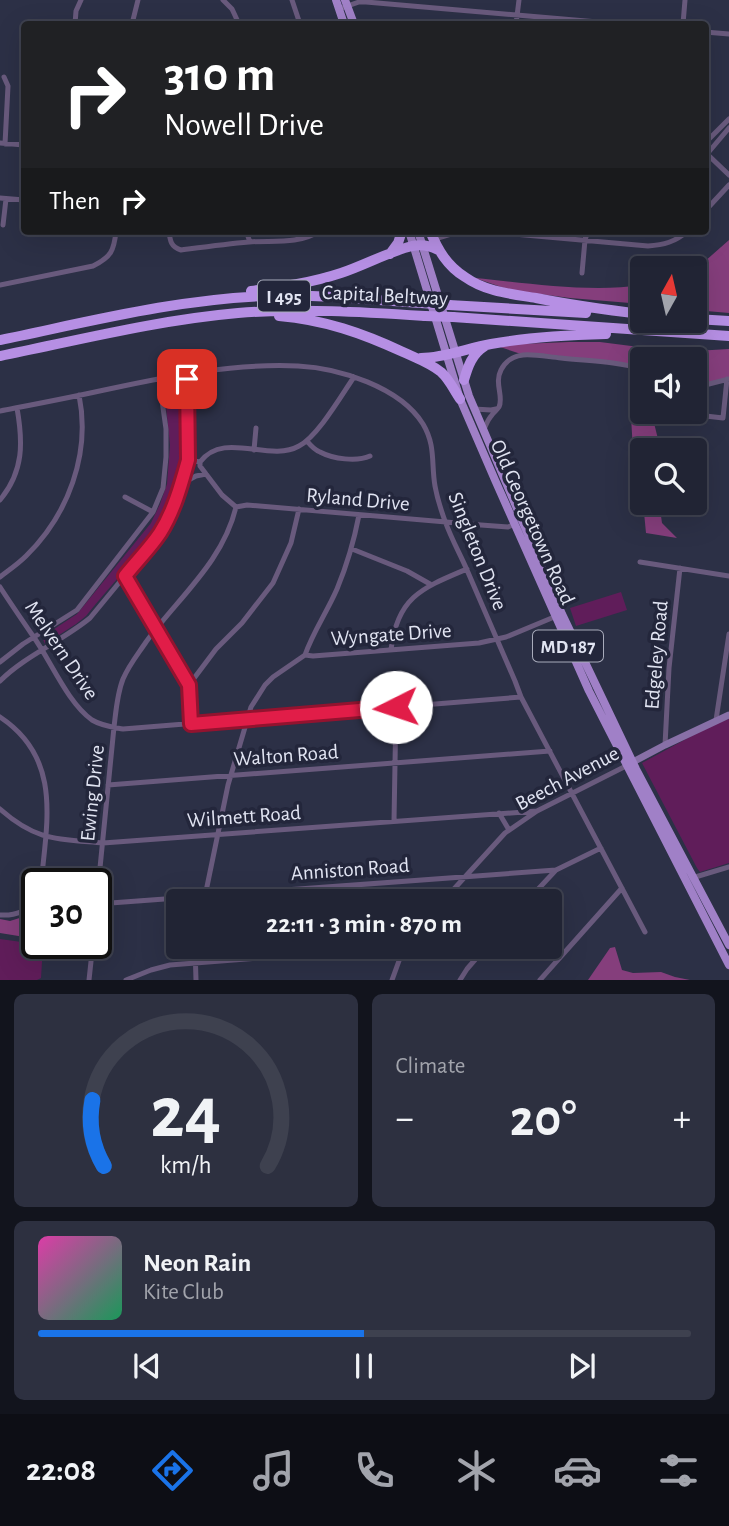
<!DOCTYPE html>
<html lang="en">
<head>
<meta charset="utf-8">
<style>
  :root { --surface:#212434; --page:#2d3040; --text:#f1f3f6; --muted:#a2a4ac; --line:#3e414f; --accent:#1a73e8 }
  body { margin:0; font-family:"Alegreya Sans",sans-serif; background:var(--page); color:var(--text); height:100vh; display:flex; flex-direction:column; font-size:26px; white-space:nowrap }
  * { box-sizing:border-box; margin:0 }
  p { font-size:23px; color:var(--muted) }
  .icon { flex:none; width:38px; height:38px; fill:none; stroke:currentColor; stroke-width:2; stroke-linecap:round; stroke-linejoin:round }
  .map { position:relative; height:980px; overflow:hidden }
  .details { display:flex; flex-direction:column; gap:14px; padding:14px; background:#12141d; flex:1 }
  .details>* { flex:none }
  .banner { position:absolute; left:21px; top:21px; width:688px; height:214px; border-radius:7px; box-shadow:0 7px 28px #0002,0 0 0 2px var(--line); background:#202124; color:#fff; overflow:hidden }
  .needle { width:46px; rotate:8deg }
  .buttons { position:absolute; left:630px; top:256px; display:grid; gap:14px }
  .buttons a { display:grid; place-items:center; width:77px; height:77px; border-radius:7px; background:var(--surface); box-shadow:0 7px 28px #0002,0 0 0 2px var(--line); font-size:35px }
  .speed { position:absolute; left:21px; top:868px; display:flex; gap:14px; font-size:35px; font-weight:700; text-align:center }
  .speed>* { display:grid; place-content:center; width:91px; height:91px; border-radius:50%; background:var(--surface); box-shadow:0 7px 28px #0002,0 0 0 2px var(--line); line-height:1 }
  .speed .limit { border:4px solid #111; border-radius:10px; background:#fff; color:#111 }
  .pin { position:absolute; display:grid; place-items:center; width:60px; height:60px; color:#fff; margin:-30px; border-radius:14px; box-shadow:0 4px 10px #0006 }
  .me { position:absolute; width:77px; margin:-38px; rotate:266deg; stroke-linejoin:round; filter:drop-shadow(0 0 5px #0008) }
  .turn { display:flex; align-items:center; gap:24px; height:147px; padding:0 28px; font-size:32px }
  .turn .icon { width:91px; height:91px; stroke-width:2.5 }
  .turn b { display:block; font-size:49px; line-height:60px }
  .then { display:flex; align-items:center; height:66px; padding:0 28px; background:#0003; gap:14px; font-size:26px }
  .big { font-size:52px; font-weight:600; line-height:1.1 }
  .details .widget { flex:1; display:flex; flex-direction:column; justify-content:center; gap:10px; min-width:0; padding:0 24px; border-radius:10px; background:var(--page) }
  .details .dial { align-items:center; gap:0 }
  .dial svg { height:182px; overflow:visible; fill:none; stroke:var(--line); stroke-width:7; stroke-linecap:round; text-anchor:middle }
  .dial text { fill:var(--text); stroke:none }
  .song { display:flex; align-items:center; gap:21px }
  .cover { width:84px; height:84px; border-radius:10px; background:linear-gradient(135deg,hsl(320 70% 55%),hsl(150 70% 35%)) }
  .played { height:7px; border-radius:4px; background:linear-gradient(90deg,var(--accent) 50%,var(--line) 50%) }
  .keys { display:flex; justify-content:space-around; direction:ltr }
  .heat { display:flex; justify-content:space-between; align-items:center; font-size:38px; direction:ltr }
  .details .tiles { flex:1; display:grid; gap:14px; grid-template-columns:1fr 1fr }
  .widget:last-child { grid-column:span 2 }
  .trip { position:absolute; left:166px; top:889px; width:396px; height:70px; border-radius:7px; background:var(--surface); box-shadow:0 7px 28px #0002,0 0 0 2px var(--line); font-weight:600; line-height:70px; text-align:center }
  .tab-bar { display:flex; height:112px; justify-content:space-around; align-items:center; background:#0d0e15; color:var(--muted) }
  .tab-bar .icon { width:49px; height:49px }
  .tab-bar .selected { color:var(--accent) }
  .tab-bar b { font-size:32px; color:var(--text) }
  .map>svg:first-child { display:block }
  .green { fill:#601d5a }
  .forest { fill:#853e7c }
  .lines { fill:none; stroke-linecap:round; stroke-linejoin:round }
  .street { stroke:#695a7d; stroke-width:5 }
  .secondary { stroke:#8870a7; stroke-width:7 }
  .primary { stroke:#a080c7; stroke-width:8 }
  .highway { stroke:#b68fe4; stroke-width:10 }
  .highway-bridge { stroke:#b68fe4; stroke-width:10 }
  .route-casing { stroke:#92132f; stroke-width:18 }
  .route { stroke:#e11d48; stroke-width:12 }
  .labels { text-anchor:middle; stroke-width:7; stroke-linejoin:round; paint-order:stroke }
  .shield { fill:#23263b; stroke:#a8abbb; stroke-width:2 }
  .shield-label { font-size:19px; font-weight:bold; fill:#e1e4f2 }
  .street-label { font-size:21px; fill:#e1e4f2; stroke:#23263b }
</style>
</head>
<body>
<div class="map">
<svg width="729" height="980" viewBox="0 0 729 980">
  <rect width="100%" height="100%" fill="#2c3046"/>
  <!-- green -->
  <path class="green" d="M179 381 183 384C184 411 188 445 182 471 168 529 122 571 86 616L76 624 45 644 42 637 77 614 151 523 160 504 167 484 170 445 164 387 166 385Z
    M621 592 627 610 576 626 570 608Z
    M729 719V863L700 872 697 868 642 763 710 726Z
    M0 939 43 945 41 978 37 980H0Z"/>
  <!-- forest -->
  <path class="forest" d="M729 240V313L695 310V270Z
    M475 278C527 283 591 293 642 285V304L570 298 510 290Z
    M569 342H600L678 352 729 349V379L695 385V359H642V369L629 365 524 355 494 345Z
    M642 392V411H656L654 423 660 447V450H642V498L640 476 634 467 631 417 641 398Z
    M643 502H659L662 523 677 538 646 533Z
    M29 915 37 923V939L0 933V919L10 921Z
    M615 947 622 970 633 973 661 972 675 977 690 980H588L610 948Z"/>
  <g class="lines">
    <!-- street -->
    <path class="street" d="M223 0 232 9 239 24
      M292 0 300 24
      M339 9 359 2H366L621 24
      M75 24 76 11 81 0
      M132 24 138 0
      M516 24 519 0
      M683 24 685 0
      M705 32 729 34
      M4 77 8 86 5 144
      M0 143 24 145
      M705 143 729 119
      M706 153 729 175
      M707 154 729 128
      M0 198 24 200
      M705 211 729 185
      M3 225 6 199
      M169 231C170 241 171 247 181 250 204 247 226 244 249 242 273 240 297 245 320 231
      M246 231 250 242
      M435 231 438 238 451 234 480 231 648 246C663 245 676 242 687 231
      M582 273 585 240 588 231
      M0 285 93 266C111 257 114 251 116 231
      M695 385H705L729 379
      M474 409 491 410 496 409
      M0 411C36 404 73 397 109 389 170 376 234 363 298 366 339 368 400 387 423 424 436 446 431 463 435 486 437 497 441 510 445 521 451 538 460 554 467 570 483 607 499 644 515 681L521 697 645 932
      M663 411 723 418 727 379
      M484 429C486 425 488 419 492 415 493 413 498 409 499 407 504 397 494 383 501 370 505 362 513 356 523 355 535 354 549 357 561 358 588 361 616 361 642 369
      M307 441C311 446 315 450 320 452 333 459 357 462 370 456
      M254 450 256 428
      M188 460 200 462C224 430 269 463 299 446 318 436 341 396 354 377
      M200 462V466L222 495 236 507 247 505 481 525 508 527 515 524
      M181 484 196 476 206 474
      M125 497 153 512
      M0 500C24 471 23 442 17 408
      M352 549 407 571 430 584
      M640 562 729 576
      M125 576 189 685 191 724
      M0 577C9 570 18 564 26 556 68 515 91 454 79 395
      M0 587C11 604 22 620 33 636 51 661 67 702 92 720 102 726 112 727 123 729L521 697
      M391 650C397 597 422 588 467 569
      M305 655C313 632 327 612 337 589 347 565 354 541 359 515
      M0 662 23 644 77 610 153 512 163 488 166 457V429L159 379
      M0 681C25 656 62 641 90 618L160 533 171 512 188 460 187 374
      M189 685 216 649 242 623 273 583 291 543 299 509
      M0 717C62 758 47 821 41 884
      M716 720 729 634
      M665 745 669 668 680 568
      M108 785 550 751
      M0 809C36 841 57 839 103 843L537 811
      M499 813 509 830
      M394 821 396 707 394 686
      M692 878 729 867
      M204 901 228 785 251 707 265 685 273 677 305 655 313 656 479 643 506 637 559 615
      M443 901 505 833 537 811 626 766
      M527 901 556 870
      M97 904 556 870 601 848
      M96 908 114 727C116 711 117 694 123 679 129 665 138 654 146 642 178 598 223 562 236 507
      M0 915C17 916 27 911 37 898
      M195 947 196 980
      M89 980 93 943
      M126 980 151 970 170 965 397 947
      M392 980 404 947
      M460 980 467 969 486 947
      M540 980 622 888"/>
    <!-- secondary -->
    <path class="secondary" d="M629 764 665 745 729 715"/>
    <!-- primary -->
    <path class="primary" d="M336 0 344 24
      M345 0 354 24
      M409 231 460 399 495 480 589 691 729 965
      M418 231 469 396 562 614 636 769 729 945"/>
    <!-- highway -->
    <path class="highway" d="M430 231C438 250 447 266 465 277 486 292 512 294 536 298 571 305 607 310 642 314
      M390 254 398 243 402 231
      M251 291C281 287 311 283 341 273 365 265 388 252 412 246 422 244 429 245 438 250
      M449 305 586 313
      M279 316C325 320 362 333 403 352 416 358 430 363 441 372 449 379 454 390 460 399
      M453 317 729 336
      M695 319 729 321
      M0 340C88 322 177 299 267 296 319 294 370 300 421 303
      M0 356C79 340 158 320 238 313 300 308 363 312 425 316
      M421 358C444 358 468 348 491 344 529 337 567 335 606 334
      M464 380C468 366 472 354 485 346"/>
    <!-- highway-bridge -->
    <path class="highway-bridge" d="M421 303 449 305
      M425 316 453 317"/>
  </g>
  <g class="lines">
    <!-- route casing -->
    <g class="route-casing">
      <path id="route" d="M187 379 188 460C181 485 174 511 160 533 150 548 136 562 125 576L189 685 191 724 396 707"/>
    </g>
    <!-- route -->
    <use href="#route" class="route"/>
  </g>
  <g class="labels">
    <!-- shield labels -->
    <g class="shield">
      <rect x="258" y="280.5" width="52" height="31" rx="5"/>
      <rect x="533" y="630.5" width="70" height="31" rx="5"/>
    </g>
    <g class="shield-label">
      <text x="284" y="303">I 495</text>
      <text x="568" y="653">MD 187</text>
    </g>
    <!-- street labels -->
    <g class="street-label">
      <text transform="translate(385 295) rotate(3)" y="7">Capital Beltway</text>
      <text transform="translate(358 499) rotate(5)" y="7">Ryland Drive</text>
      <text transform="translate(533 522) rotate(66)" y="7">Old Georgetown Road</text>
      <text transform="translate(478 551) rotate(68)" y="7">Singleton Drive</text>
      <text transform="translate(391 634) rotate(-4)" y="7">Wyngate Drive</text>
      <text transform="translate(62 650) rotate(56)" y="7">Melvern Drive</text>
      <text transform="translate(656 655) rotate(-85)" y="7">Edgeley Road</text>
      <text transform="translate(286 755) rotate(-4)" y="7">Walton Road</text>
      <text transform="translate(567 778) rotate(-28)" y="7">Beech Avenue</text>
      <text transform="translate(92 793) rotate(-84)" y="7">Ewing Drive</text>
      <text transform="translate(244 816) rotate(-4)" y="7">Wilmett Road</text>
      <text transform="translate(350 869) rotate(-4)" y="7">Anniston Road</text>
    </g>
  </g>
</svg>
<div class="buttons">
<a><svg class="needle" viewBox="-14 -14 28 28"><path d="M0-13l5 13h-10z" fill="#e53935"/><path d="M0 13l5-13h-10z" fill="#a2a4ac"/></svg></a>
<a><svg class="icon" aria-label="sound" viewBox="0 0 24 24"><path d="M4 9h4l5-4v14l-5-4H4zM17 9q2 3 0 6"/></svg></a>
<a><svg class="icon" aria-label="search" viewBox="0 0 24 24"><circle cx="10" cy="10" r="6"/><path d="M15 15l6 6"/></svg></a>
</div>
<div class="speed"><div class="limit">30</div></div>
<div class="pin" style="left:187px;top:379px;background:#d93025"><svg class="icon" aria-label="arrive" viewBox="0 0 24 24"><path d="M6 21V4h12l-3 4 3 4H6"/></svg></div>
<svg class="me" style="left:396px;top:707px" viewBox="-20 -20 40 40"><circle r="19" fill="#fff"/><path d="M0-13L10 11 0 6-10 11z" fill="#e11d48"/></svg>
<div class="trip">22:11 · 3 min · 870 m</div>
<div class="banner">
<div class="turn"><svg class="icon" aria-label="right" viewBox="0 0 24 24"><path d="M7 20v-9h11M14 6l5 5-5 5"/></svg><div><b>310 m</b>Nowell Drive</div></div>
<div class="then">Then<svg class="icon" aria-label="right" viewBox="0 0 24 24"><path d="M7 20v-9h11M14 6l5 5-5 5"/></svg></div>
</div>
</div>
<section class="details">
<div class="tiles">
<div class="widget dial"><svg viewBox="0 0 100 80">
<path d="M14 69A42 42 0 1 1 86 69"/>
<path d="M14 69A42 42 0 0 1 9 40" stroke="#1a73e8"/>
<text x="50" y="56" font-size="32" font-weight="700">24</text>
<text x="50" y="72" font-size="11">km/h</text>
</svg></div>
<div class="widget"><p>Climate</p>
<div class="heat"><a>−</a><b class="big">20°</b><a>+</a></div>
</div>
<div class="widget">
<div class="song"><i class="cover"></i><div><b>Neon Rain</b><p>Kite Club</p></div></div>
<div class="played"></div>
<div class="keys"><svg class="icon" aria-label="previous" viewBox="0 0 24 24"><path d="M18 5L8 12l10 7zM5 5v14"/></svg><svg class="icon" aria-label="pause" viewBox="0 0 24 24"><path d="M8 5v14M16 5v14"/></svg><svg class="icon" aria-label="next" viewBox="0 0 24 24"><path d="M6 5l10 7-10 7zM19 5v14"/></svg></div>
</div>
</div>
</section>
<nav class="tab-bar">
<b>22:08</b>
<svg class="icon selected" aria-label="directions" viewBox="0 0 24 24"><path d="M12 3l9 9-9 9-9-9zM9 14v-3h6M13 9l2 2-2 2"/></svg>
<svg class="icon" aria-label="music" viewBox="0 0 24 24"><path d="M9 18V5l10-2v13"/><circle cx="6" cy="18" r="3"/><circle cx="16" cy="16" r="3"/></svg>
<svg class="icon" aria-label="phone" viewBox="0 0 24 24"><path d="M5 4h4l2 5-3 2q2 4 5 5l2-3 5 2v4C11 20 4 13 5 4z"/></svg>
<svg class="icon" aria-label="climate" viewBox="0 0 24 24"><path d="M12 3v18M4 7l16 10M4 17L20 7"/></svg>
<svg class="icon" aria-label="car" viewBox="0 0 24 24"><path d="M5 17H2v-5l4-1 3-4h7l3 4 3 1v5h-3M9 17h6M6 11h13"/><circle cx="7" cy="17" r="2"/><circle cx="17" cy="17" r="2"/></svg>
<svg class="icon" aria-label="filters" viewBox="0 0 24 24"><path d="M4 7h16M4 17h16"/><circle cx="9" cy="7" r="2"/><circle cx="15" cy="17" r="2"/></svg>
</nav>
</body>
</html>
